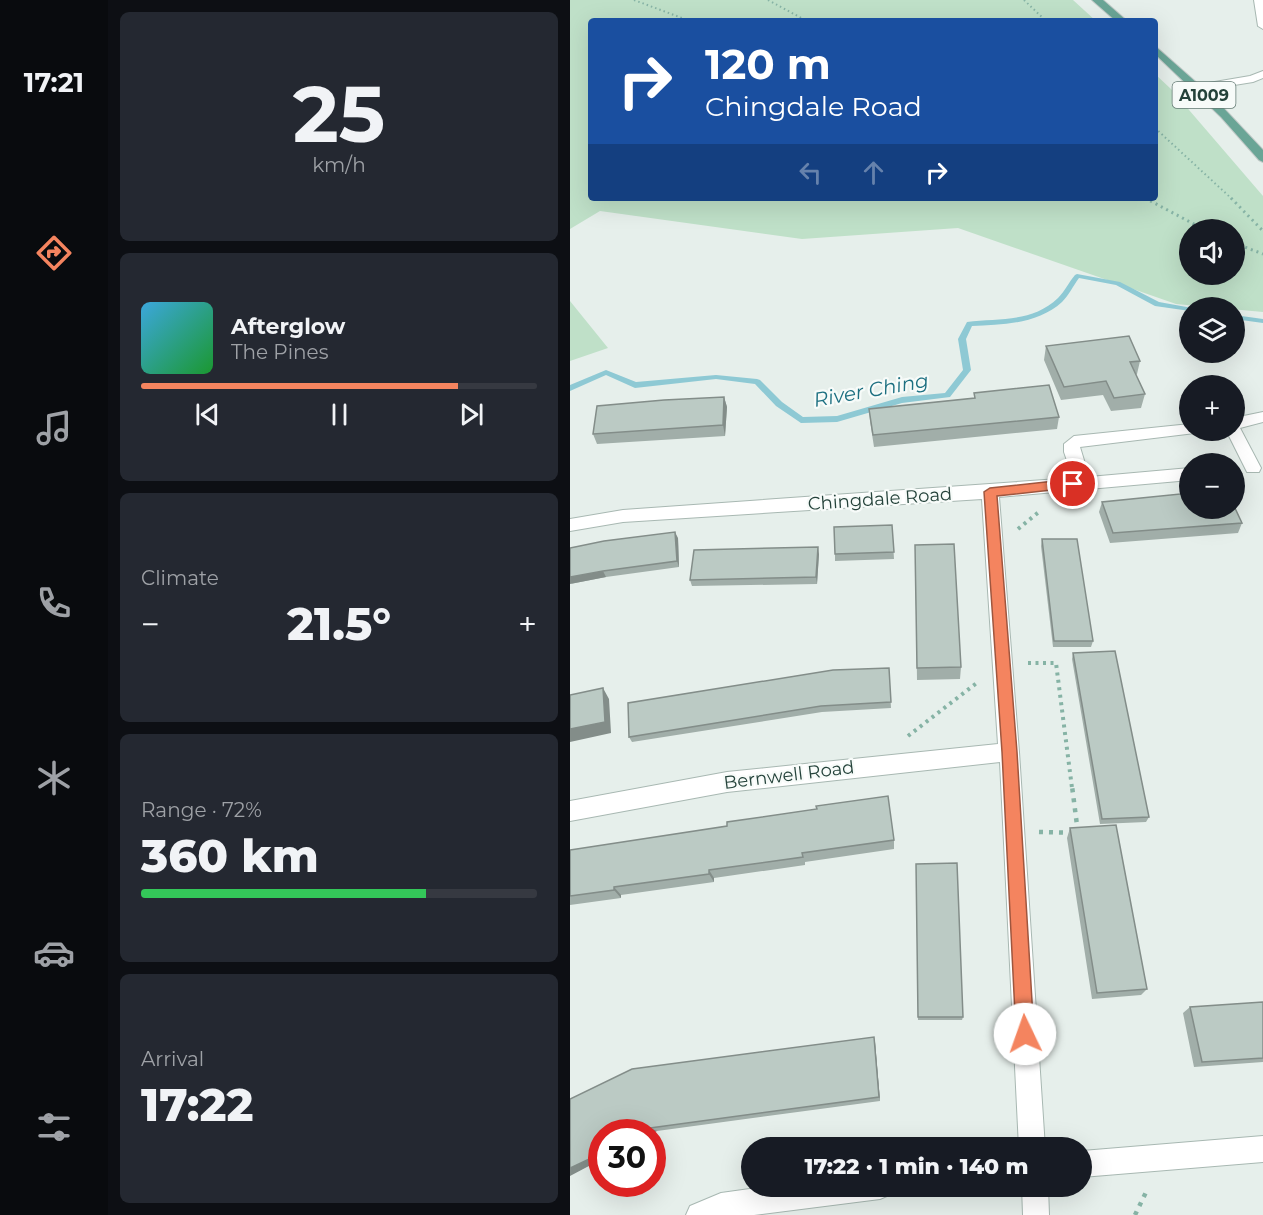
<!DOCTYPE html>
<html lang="en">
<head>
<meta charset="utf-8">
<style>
  :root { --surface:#171b24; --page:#242831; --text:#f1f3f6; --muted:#9ea1a6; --line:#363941; --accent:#f4845f }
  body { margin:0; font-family:Montserrat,sans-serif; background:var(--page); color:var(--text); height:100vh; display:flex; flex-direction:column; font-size:22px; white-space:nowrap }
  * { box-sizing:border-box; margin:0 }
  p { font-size:20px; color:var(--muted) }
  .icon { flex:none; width:33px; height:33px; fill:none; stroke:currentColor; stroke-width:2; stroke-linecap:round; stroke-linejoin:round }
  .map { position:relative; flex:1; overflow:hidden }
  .panel { display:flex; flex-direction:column; gap:12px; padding:12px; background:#0d0f14; width:462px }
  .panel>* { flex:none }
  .guide { position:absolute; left:18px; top:18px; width:570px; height:183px; border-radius:6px; box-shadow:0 6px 24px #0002; background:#1a4fa0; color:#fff; overflow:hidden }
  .controls { position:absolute; left:609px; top:219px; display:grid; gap:12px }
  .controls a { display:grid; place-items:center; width:66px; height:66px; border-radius:50%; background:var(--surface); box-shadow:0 6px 24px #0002; font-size:30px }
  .speed { position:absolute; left:18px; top:1119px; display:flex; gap:12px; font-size:30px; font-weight:700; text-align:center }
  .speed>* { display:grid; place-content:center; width:78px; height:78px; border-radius:50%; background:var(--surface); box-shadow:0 6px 24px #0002; line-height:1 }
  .speed .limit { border:9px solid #d22; background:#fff; color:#111 }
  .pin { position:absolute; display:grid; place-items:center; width:51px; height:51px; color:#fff; margin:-26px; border:3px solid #fff; border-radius:50%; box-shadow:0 2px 6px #0007 }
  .me { position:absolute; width:66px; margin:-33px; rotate:357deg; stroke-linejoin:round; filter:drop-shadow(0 0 4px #0008) }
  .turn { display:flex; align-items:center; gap:21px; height:126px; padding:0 18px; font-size:27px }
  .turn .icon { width:78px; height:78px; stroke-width:2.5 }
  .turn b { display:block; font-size:42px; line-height:51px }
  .lanes { display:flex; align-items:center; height:57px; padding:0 18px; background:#0003; justify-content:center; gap:30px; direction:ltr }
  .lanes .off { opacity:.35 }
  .big { font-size:45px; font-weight:800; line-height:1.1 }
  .panel .widget { flex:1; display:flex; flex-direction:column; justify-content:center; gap:9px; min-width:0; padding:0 21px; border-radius:9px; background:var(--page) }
  .panel .dial { align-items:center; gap:0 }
  .dial b { font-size:78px; line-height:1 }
  .song { display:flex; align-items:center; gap:18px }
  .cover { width:72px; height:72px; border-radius:9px; background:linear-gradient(135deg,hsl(200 70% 55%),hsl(130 70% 35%)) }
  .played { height:6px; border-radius:3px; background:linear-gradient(90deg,var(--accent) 80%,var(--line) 80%) }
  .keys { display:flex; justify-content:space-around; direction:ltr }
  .heat { display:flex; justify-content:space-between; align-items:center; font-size:33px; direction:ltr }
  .charge { height:9px; border-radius:4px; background:linear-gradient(90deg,#34c759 72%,var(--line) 0) }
  .trip { position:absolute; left:171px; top:1137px; width:351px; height:60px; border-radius:30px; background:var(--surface); box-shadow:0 6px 24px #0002; font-weight:800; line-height:60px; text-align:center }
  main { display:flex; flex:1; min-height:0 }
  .menu { display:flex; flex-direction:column; width:108px; justify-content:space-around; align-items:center; background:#090b0e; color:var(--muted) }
  .menu .icon { width:42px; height:42px }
  .menu .active { color:var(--accent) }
  .menu b { font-size:27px; color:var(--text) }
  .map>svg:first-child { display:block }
  .green { fill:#bfe0c8; fill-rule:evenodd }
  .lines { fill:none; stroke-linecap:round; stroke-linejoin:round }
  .stream { fill:#8ec9d4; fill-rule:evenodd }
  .minor-casing { stroke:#a8b8b2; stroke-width:2 }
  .primary-casing { stroke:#c2cac8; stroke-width:2 }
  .path-far3 { stroke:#86b3a5; stroke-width:2; stroke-dasharray:1.5 3; stroke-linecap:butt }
  .path-far2 { stroke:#86b3a5; stroke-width:3; stroke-dasharray:2 4; stroke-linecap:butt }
  .path-far1 { stroke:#86b3a5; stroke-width:4; stroke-dasharray:3 4.5; stroke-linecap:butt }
  .path { stroke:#86b3a5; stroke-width:4.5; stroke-dasharray:4 6; stroke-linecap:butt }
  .minor { fill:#fff; fill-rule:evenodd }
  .primary { fill:#6aa596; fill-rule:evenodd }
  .wall { fill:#a1aea9 }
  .shaded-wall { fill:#838d89 }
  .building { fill:#bbcac4; stroke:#838d89; stroke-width:1.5 }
  .route { fill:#f4845f; stroke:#9f563e; stroke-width:1.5 }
  .labels { text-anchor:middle; stroke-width:4.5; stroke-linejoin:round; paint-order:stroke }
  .shield { fill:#f7fbf9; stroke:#637a73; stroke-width:1.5 }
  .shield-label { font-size:16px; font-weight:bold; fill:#24423a }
  .street-label { font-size:18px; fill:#24423a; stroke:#f7fbf9 }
  .water-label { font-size:20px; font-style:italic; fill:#1c6f80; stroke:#f7fbf9 }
</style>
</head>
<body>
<main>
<nav class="menu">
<b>17:21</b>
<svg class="icon active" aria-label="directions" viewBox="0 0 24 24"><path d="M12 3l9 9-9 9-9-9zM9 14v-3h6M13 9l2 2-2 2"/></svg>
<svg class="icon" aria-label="music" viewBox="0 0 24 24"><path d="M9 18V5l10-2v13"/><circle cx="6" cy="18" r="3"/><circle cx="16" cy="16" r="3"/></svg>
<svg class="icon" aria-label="phone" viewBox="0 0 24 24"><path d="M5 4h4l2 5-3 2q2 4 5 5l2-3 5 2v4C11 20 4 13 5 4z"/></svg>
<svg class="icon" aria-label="climate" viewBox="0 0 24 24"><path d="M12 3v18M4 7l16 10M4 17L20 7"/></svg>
<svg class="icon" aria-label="car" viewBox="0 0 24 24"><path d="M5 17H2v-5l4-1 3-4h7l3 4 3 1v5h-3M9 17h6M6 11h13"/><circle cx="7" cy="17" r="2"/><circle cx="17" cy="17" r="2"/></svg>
<svg class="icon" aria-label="filters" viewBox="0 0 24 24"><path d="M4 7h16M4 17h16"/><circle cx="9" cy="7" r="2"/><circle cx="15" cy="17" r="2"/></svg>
</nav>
<section class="panel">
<div class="widget dial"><b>25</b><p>km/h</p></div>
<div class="widget">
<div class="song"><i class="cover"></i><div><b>Afterglow</b><p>The Pines</p></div></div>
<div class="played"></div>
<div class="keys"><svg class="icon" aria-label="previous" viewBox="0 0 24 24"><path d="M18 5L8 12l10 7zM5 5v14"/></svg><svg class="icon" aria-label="pause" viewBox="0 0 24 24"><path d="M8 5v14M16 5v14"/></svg><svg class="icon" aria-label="next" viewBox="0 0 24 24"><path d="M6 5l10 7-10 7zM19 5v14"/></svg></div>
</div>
<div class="widget"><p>Climate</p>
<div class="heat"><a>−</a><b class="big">21.5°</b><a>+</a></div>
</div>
<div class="widget"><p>Range · 72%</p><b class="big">360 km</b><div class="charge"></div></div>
<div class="widget"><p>Arrival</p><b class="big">17:22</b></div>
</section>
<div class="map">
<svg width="693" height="1215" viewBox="0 0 693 1215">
  <rect width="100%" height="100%" fill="#e6efeb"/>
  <!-- green -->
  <path class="green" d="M0 0H503L526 21H21V198H585V74L601 89 693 196V312L606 304 388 228 232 239 30 211 0 229ZM620 230H664V274H620Z
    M0 301 38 348 0 361Z"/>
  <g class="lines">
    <!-- stream -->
    <path class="stream" d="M507 274 550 282 589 302 622 308H620V311L585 306 546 285 509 278C503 286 499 295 492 302 468 324 432 325 402 326L396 339 401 370 380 397 332 403 267 422 231 423 206 406 185 384 146 379 65 388 36 375 0 391V385L36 370 66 382 146 375 187 379 190 380 212 402 233 417 267 416 332 397 375 393 393 370 388 339 397 322C428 318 462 323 488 298 495 291 499 282 505 275Z
      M664 315 693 319V323L664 319Z"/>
    <!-- minor casing -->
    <g class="minor-casing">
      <path id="minor" d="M684 0H693V29L688 26Z
        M693 71V78L683 82 627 91 622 88 627 85 680 76Z
        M693 412V422L670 428 691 468 689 472H677L656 430H664V418Z
        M620 424V430H627L625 433 510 447 519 477 620 468V480L429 497 449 752 475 1148H449L430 762 157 792 0 821V801L157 772 428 744 412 499 53 522 0 531V519L53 510 503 478 494 452V444L504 436Z
        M693 1136V1162L512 1177V1151Z
        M202 1186H323L319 1195 310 1199 184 1215H116L120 1206 151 1193Z
        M452 1186H478L479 1215H453Z"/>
    </g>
    <!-- primary casing -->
    <g class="primary-casing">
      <path id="primary" d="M522 0H533L557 21H546Z
        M585 46 645 99 693 150V162L689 160 651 117 585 54Z"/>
    </g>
    <!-- path-far3 -->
    <path class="path-far3" d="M64 0 120 21
      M198 0 237 21
      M454 0 476 21
      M585 128 662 199
      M575 198 578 199"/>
    <!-- path-far2 -->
    <path class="path-far2" d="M575 198 635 230
      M661 198 693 231
      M664 243 693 254"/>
    <!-- path-far1 -->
    <path class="path-far1" d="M448 529 470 511
      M458 663H486L502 788
      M338 736 408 682"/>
    <!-- path -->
    <path class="path" d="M469 832 508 833 502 786
      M565 1215 578 1188"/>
    <!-- minor -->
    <use href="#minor" class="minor"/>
    <!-- primary -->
    <use href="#primary" class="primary"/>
  </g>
  <!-- wall -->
  <path class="wall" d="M476 346 570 361 567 374 566 375 575 394 571 408 541 411 533 395 491 400 474 360Z
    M404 393 489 417 487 429 304 447 300 421 299 409 404 398Z
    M154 397 157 407 155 436 27 444 23 434Z
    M532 502 672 523 668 533 540 543 529 512Z
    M322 525 324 559 265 561V554Z
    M108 538 109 567 36 577 0 584Z
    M472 539 523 641 521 647H483L471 546Z
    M345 545 391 667 390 679 347 680Z
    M249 554 247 584 122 586 120 580Z
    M503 653 579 817 576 822 530 824 502 659Z
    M319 668 321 708 252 712 62 742 59 737Z
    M500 828 577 989 571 995 522 999 497 838Z
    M324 840V849L235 862V865L144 878V882L51 895V898L0 905V850Z
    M346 864 393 1017 392 1020H348Z
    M693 1002V1062L624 1067 613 1013 620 1007Z
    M305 1042 310 1101 87 1131 32 1132V1159L4 1173 0 1099Z"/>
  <!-- shaded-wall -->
  <path class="shaded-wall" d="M154 397 157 407 155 436 153 425Z
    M105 532 108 538 109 567 107 561Z
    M248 547 249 554 247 584 246 577Z
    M33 571 36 577 0 584V577Z
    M33 688 39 699 41 733 0 742V729Z
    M139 870 144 878V882L139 874Z
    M44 887 51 895V898L44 890Z
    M304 1037 305 1042 310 1101 309 1097Z
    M80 1128 87 1131 82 1134V1132H72Z
    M32 1153V1159L0 1176V1168Z"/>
  <!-- building -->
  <path class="building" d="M559 336 570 361 560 362 575 394 544 398 536 381 494 387 476 346Z
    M479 385 489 417 303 435 299 409 405 398 404 393Z
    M154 397 153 425 23 434 27 406 94 400Z
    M620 493V508H664V506L672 523 543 533 532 502Z
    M322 525 324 552 265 554 264 527Z
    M105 532 107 561 33 571 0 577V548L34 541Z
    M472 539H507L523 641H484Z
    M384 544 391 667 347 668 345 545Z
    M248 547 246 577 120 580 124 550Z
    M545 651 579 817 532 819 503 653Z
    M319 668 321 702 251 706 59 737 58 703 263 670Z
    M33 688 35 722 0 729V695Z
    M318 796 324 840 232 853 233 857 139 870V874L44 887V890L0 896V850L157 826V822L247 809 246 806Z
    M546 825 577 989 527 993 500 828Z
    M387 863 393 1017H348L346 864Z
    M693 1002V1058L632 1062 620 1007Z
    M304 1037 309 1097 80 1128 72 1132H32V1153L0 1168V1099L62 1069Z"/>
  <!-- route -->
  <path class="route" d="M503 479 508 481 509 484 508 487 427 496 447 752 464 1034 462 1041 455 1043 449 1041 446 1034 432 752 414 492 420 488Z"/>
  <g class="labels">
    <!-- shield labels -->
    <rect class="shield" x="602.5" y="82" width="63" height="26" rx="4.5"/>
    <g class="shield-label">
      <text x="634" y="101">A1009</text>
    </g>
    <!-- street labels -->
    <g class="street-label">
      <text transform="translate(310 499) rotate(-4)" y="6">Chingdale Road</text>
      <text transform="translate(219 775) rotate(-7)" y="6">Bernwell Road</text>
    </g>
    <!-- water labels -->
    <g class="water-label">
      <text transform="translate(301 390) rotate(-10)" y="7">River Ching</text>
    </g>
  </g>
</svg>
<div class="controls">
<a><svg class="icon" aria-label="sound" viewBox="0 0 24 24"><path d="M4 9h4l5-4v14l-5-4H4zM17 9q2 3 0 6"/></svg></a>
<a><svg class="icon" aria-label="layers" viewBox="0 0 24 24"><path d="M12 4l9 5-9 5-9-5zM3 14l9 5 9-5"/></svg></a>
<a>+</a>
<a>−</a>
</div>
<div class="speed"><div class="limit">30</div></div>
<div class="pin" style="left:503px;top:484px;background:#d93025"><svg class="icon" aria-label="arrive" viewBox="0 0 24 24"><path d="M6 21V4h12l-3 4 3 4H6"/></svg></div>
<svg class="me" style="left:455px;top:1034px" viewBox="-20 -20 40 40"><circle r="19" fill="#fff"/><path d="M0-13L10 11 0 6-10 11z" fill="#f4845f"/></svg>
<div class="trip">17:22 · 1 min · 140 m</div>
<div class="guide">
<div class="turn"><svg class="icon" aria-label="right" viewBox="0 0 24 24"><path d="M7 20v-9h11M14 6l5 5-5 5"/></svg><div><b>120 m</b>Chingdale Road</div></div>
<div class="lanes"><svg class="icon off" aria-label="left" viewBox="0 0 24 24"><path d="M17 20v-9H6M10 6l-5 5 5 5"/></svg><svg class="icon off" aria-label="ahead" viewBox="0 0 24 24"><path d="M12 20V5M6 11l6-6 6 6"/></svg><svg class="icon" aria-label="right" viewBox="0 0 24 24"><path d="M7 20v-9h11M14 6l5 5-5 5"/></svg></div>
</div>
</div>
</main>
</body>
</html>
